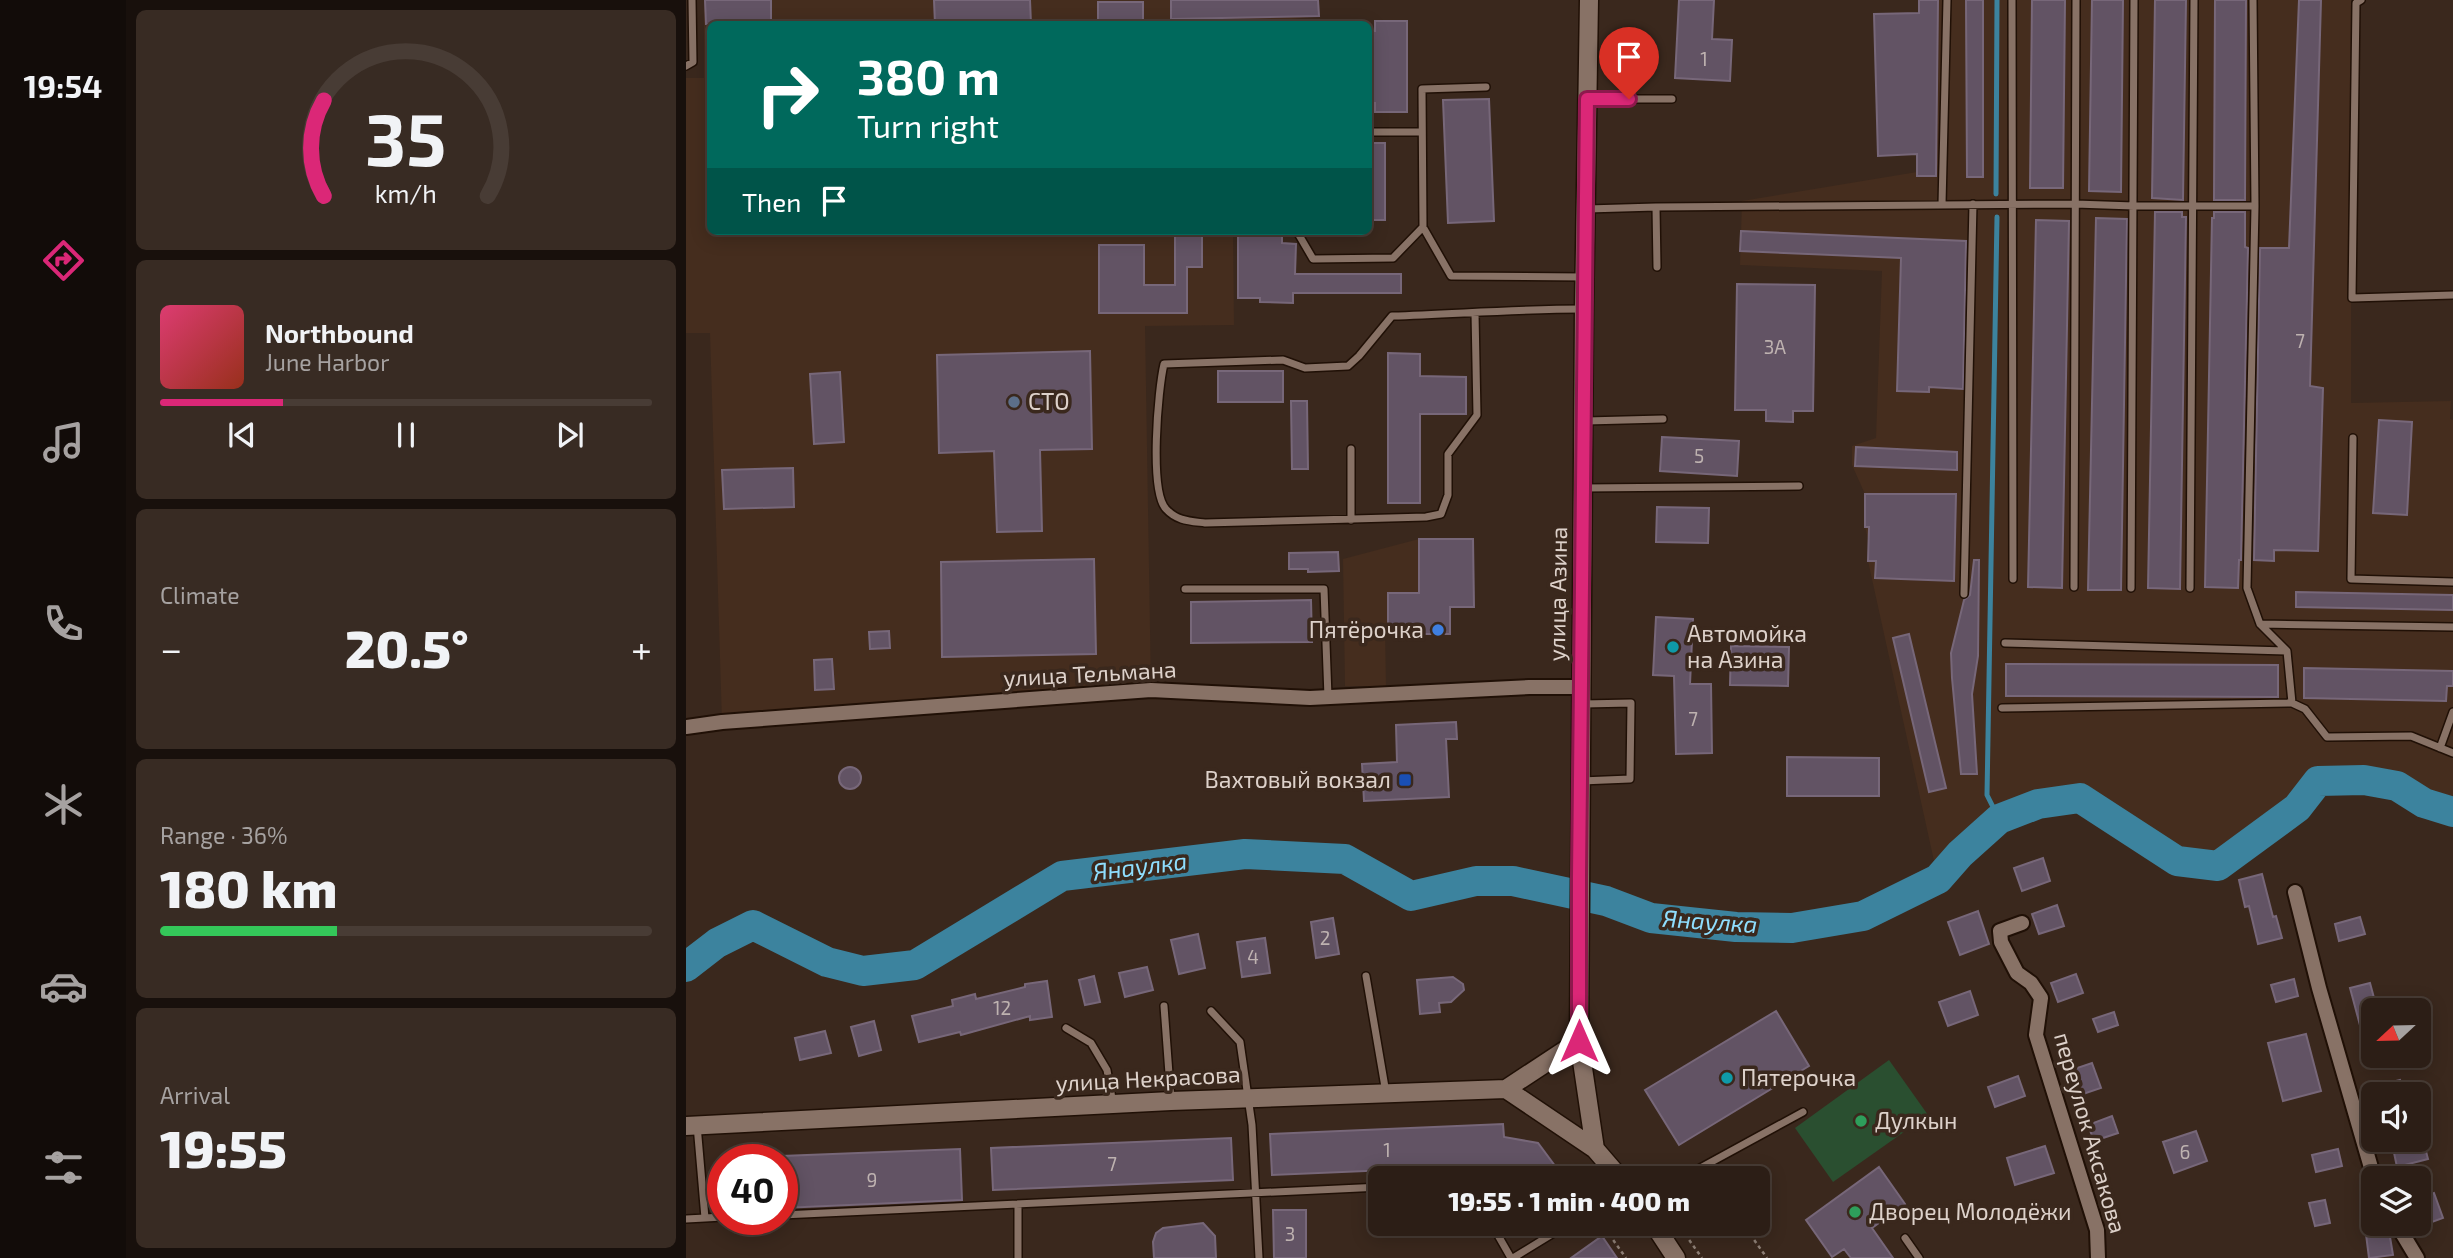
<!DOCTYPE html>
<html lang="en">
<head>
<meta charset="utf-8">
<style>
  :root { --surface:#2c1e16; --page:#382b23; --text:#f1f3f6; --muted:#a6a2a1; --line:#483c35; --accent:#db2777 }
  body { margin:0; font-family:"Exo 2",sans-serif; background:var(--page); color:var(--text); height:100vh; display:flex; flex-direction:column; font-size:26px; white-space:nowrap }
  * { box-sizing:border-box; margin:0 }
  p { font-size:23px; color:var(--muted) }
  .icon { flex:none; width:38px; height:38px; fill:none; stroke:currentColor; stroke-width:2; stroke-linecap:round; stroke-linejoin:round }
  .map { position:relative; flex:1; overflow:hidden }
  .panel { display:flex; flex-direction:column; gap:10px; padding:10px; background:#18100c; width:560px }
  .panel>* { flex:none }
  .top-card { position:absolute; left:21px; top:21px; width:665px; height:214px; border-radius:10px; box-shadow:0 4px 18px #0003,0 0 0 2px var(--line); background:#00695c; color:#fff; overflow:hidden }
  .needle { width:46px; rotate:248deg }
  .buttons { position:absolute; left:1675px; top:998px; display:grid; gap:14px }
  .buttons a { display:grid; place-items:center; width:70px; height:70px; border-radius:10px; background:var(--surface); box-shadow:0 4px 18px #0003,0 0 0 2px var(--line); font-size:35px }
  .speed { position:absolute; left:21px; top:1144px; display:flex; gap:14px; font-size:35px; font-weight:700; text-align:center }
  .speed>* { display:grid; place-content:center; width:91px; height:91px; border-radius:50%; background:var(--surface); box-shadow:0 4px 18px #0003,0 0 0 2px var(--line); line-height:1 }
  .speed .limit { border:10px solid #d22; background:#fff; color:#111 }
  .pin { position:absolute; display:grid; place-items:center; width:60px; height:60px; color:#fff; margin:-72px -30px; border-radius:50% 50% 50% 0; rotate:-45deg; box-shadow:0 0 7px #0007 }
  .pin .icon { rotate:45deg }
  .me { position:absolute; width:77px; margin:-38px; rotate:0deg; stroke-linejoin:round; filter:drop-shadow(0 0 5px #0008) }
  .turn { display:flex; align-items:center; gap:24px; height:147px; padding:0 35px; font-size:32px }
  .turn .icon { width:91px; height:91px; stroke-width:2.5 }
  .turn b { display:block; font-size:49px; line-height:60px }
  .then { display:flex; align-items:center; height:66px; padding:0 35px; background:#0003; gap:14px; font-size:26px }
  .big { font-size:52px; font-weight:800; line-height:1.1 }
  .panel .tile { flex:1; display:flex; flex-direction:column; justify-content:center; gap:10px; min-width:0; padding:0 24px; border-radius:10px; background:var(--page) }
  .panel .dial { align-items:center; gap:0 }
  .dial svg { height:182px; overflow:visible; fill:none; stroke:var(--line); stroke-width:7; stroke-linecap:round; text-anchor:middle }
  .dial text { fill:var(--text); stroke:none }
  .song { display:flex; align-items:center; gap:21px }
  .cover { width:84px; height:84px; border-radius:10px; background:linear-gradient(135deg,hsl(340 70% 55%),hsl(10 70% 35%)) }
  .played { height:7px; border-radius:4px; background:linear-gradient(90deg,var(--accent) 25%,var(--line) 25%) }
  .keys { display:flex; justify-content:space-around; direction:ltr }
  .heat { display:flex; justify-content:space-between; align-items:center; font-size:38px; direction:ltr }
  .charge { height:10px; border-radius:5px; background:linear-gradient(90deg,#34c759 36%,var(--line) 0) }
  .trip { position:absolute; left:682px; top:1166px; width:402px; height:70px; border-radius:10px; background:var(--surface); box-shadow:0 4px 18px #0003,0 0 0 2px var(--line); font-weight:800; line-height:70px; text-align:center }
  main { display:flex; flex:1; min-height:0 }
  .tab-bar { display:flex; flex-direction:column; width:126px; justify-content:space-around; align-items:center; background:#120c09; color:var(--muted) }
  .tab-bar .icon { width:49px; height:49px }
  .tab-bar .on { color:var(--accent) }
  .tab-bar b { font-size:32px; color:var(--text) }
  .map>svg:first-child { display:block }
  .built { fill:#452d1e }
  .green { fill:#2a4f30 }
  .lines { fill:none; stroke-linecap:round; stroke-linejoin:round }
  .stream { stroke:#3c839e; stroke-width:5 }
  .river { stroke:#3c839e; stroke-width:30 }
  .building { fill:#625364; stroke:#776779; stroke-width:2 }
  .service-casing { stroke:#201006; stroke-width:10 }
  .minor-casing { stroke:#201006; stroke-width:18 }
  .tertiary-casing { stroke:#201006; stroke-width:21 }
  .path { stroke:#8f8077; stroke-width:2.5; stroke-dasharray:3.5 3.5; stroke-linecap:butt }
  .service { stroke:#887266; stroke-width:7 }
  .minor { stroke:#887266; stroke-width:14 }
  .tertiary { stroke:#887266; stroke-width:18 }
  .route-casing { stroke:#8e194d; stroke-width:18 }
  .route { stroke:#db2777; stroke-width:12 }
  .service-dot { fill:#5c6f8a; stroke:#3a281d; stroke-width:2.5 }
  .shop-dot { fill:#3f7fe0; stroke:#3a281d; stroke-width:2.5 }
  .culture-dot { fill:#0f9aa8; stroke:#3a281d; stroke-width:2.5 }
  .transit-dot { fill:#1a4fb4; stroke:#3a281d; stroke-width:2.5 }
  .leisure-dot { fill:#2e9e5b; stroke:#3a281d; stroke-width:2.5 }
  .labels { text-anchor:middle; stroke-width:7; stroke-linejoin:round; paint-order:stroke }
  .number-label { font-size:19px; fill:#beb2b0 }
  .poi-label { font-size:23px; fill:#ddd1ca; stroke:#3a281d; text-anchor:start }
  .street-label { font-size:23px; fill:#ddd1ca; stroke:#3a281d }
  .water-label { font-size:24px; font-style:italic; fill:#8fdefe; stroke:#3a281d }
</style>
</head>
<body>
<main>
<nav class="tab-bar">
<b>19:54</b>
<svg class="icon on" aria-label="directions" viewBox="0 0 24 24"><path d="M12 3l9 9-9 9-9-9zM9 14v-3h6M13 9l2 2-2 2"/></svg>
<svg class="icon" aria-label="music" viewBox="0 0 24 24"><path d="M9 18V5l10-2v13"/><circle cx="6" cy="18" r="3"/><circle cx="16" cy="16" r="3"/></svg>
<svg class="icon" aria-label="phone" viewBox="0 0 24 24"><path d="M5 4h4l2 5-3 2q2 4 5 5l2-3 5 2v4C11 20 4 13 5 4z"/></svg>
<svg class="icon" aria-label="climate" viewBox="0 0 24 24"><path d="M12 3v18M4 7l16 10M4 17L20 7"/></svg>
<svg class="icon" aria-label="car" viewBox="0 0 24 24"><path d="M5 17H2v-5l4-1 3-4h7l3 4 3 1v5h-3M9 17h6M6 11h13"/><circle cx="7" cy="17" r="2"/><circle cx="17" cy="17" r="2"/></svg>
<svg class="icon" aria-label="filters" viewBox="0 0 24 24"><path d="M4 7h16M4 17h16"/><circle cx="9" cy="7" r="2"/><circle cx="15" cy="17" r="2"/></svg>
</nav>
<section class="panel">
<div class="tile dial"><svg viewBox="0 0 100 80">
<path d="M14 69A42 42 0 1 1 86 69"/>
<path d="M14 69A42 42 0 0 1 14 27" stroke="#db2777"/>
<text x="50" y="56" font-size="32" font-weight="700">35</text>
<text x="50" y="72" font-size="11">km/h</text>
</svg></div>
<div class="tile">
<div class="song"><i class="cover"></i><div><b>Northbound</b><p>June Harbor</p></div></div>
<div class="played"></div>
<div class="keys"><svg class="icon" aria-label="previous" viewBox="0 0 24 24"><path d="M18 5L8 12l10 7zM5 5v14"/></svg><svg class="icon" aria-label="pause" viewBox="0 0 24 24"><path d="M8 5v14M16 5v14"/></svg><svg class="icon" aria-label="next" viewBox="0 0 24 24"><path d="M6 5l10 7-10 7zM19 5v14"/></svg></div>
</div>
<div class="tile"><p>Climate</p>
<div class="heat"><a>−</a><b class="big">20.5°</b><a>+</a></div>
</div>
<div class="tile"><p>Range · 36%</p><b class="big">180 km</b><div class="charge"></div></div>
<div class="tile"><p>Arrival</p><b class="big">19:55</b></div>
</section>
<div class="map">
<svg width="1767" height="1258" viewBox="0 0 1767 1258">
  <rect width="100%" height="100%" fill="#3a281d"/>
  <!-- built -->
  <path class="built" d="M18 0H633V16L563 24H24V231H547L548 325 459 326 465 690 36 722 24 333H0V78H18Z
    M1233 0H1665V403L1765 401 1764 419 1767 420V812L1738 803 1711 786 1678 780 1633 781 1611 808 1532 866 1491 861 1394 798 1352 804 1313 819 1274 854 1252 879 1182 561 1183 543 1179 527V494L1166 465V446L1190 438 1196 271 1054 265 1056 201 1231 172Z
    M733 539V607L699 628 700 686H659L657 559Z"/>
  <!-- green -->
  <path class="green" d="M1203 1060 1242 1115 1147 1182 1109 1128Z"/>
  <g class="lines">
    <!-- stream -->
    <path class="stream" d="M1310 194 1311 0
      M1311 217 1301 795 1313 819"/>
    <!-- river -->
    <path class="river" d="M0 967 31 943 67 925 141 962 177 971 229 965 376 876 559 854 659 859 725 896 790 881H827L920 901 965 918 1050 927 1106 928 1177 916 1252 879 1274 854 1313 819 1352 804 1394 798 1491 861 1532 866 1611 808 1632 781 1678 780 1711 786 1738 803 1767 812"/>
  </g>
  <!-- building -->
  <path class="building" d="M19 0H85V24H20Z
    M248 0H344L345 24H249Z
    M485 0H632L633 16 485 19Z
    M993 0H1028L1026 39 1046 40 1044 81 989 78Z
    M1233 0H1252L1250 176H1231V154L1192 156 1188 14 1233 13Z
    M1280 0H1297V177H1281Z
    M1346 0H1379L1377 188H1344Z
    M1406 0H1437L1435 192 1403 191Z
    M1469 0H1500L1497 200 1466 198Z
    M1529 0H1560L1559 200H1528Z
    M1613 0H1635L1624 386 1637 388 1632 551 1588 550V561L1568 560 1574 248H1603Z
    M412 2H457V24H412Z
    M689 21H721V112H689V103H682V31H689Z
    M803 99 808 221 762 223 757 100Z
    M682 143H699V220H682Z
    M1469 212H1496V217H1500L1494 589 1462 588Z
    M1528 212H1559V247L1562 248 1555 560H1553L1552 588 1519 587 1526 218H1528Z
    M1410 218 1441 219 1435 590H1402Z
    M1350 220 1383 221 1376 588 1342 587Z
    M489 231H516V267H501V313H413V245H458V285H489Z
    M552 231H596V243L610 244 609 274H715V293H607V303L574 302V298H552Z
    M1055 231 1280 241 1277 389 1243 387V392L1211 391 1215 258 1054 251Z
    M1051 284 1129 285 1127 411H1107V422L1080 421V410H1049Z
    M404 351 406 449 354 450 356 531 311 532 308 451 253 453 251 355Z
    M702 353 734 354V376L780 377V414H734V503H702Z
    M532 371H597V402H532Z
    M154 372 158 442 128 444 124 374Z
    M605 401H621L622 469H606Z
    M1693 420 1726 422 1721 515 1687 513Z
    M976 437 1053 441 1051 476 974 471Z
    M1170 447 1271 452V470L1169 466Z
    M107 468 108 507 38 509 36 470Z
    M1179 494H1270L1268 581 1189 578 1190 561H1182L1183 527H1179Z
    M971 507 1023 508 1022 543 970 542Z
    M733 539H787L788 607H764V634H702V593H733Z
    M652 552 653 571 622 572V569H603V553Z
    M408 559 410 654 256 657 255 562Z
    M1288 560H1293L1292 656 1286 694 1291 774H1275L1266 678 1265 653 1278 600 1284 595Z
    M1610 592 1767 595V610L1610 607Z
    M625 600 626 642 505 643V602Z
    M970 617 1007 619 1004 684H1025L1026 753 990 754 988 676 967 675Z
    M203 631 204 648 184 649 183 632Z
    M1223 634 1260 788 1243 792 1207 638Z
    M1045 646 1103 647 1102 686 1044 685Z
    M146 659 148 689 129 690 128 660Z
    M1320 664 1592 665V697L1320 696Z
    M1618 668 1767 671V686H1761L1760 701 1618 698Z
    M770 722 771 739H760L763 797 678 801 676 764 711 762 710 725Z
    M1101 757 1193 758V796H1101Z
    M153 778a11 11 0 1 1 22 0a11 11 0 1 1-22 0Z
    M1357 858 1364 881 1336 891 1328 868Z
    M1576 874 1587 917 1590 916 1596 938 1572 944 1563 906 1559 907 1553 880Z
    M1371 905 1378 926 1353 934 1346 914Z
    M1292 911 1303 944 1274 955 1262 922Z
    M1674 917 1679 934 1653 941 1649 924Z
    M647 918 653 954 630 958 625 922Z
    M512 934 519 968 493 974 485 940Z
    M579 938 584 973 556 977 551 942Z
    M461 967 467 990 439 997 433 973Z
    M1390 974 1397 993 1372 1002 1365 983Z
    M408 976 414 1002 399 1005 393 980Z
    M767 977 777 984 778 990 765 1002 753 1003 754 1012 734 1014 731 980Z
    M1608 979 1612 996 1590 1002 1585 985Z
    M361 981 366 1017 344 1020V1016L275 1035 274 1032 233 1042 226 1016 267 1006 266 1000 289 994 290 999 339 987V984Z
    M1684 983 1691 1009 1687 1010V1054L1682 1055 1664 988Z
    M1284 991 1292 1015 1262 1026 1253 1002Z
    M1090 1011 1123 1066 993 1145 959 1090Z
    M1428 1012 1432 1025 1412 1032 1407 1019Z
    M188 1021 195 1050 173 1056 165 1027Z
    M139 1031 145 1053 114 1060 109 1038Z
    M1620 1034 1635 1091 1597 1101 1582 1043Z
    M1406 1063 1415 1088 1397 1094 1388 1069Z
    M1332 1076 1339 1096 1309 1107 1302 1087Z
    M1714 1080 1717 1094H1677V1089Z
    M1426 1116 1432 1133 1408 1141 1402 1125Z
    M817 1124 818 1137 852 1143 878 1178H806L798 1166 586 1175 584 1134Z
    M1510 1131 1521 1161 1488 1173 1477 1142Z
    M545 1138 547 1180 307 1190 305 1148Z
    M1737 1140 1742 1159 1711 1167 1707 1148Z
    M1359 1146 1368 1173 1329 1185 1321 1158Z
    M274 1149 276 1200 96 1208V1156Z
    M1652 1149 1656 1166 1630 1172 1626 1155Z
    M1193 1167 1219 1204 1186 1228 1207 1258H1165L1158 1249 1146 1257 1120 1220Z
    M1748 1193 1757 1218 1732 1227V1198Z
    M1639 1200 1644 1223 1629 1226 1623 1203Z
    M587 1210H620V1258H588Z
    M517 1223 529 1236 530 1258H468L467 1242 470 1233 477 1228Z
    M1703 1231 1707 1255 1683 1258 1680 1234Z
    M916 1236 931 1258H885Z"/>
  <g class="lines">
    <!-- service casing -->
    <g class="service-casing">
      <path id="service" d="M1326 0 1327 579
        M1675 0 1670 3 1666 298 1767 295
        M0 66 7 62 6 0
        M800 87 736 89 737 227 765 276 898 277
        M902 99H986
        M682 132H736
        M1256 204 1261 0
        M970 207 1389 204 1448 206H1569
        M901 209 970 207 971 267
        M613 231V235L627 259 707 258 737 227
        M789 313 791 415 762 454V495L755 514 740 517 519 523C503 521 491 521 480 509 463 491 472 389 478 364L597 360 619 368 662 366 673 356 706 316C770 314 833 309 897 309
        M900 421 977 419
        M1667 438 1665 579 1767 582
        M665 449V520
        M898 488 1113 486
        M1388 587 1390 0
        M1445 588 1448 0
        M1504 588 1508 0
        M499 589H638L642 697
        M1278 594 1287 204
        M1574 624 1767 627
        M1319 643 1600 651
        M1606 703 1619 709 1641 737 1725 736 1767 753
        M1316 708 1606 703 1601 651 1574 624 1561 588 1569 206 1567 0
        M1754 748 1767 712
        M895 781 944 779 945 703 898 704
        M680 976 700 1093
        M478 1006 485 1101
        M525 1011 554 1042 566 1125 573 1258
        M380 1028 405 1043 421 1070 427 1104
        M11 1125 19 1218 37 1217
        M996 1178 1117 1112
        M332 1205V1258
        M96 1215 695 1187
        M0 1219 19 1218
        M805 1223 825 1258
        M1219 1238 1233 1258
        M827 1258 884 1223"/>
    </g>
    <!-- minor casing -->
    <g class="minor-casing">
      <path id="minor" d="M0 727 36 722 465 690 624 698 843 687H895
        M1609 892 1633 988 1688 1178
        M1336 923 1314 931 1315 942 1331 973 1345 983 1355 998 1350 1035 1411 1230 1412 1258
        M1710 1223 1731 1258"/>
    </g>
    <!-- tertiary casing -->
    <g class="tertiary-casing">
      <path id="tertiary" d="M903 0 898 309 893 1041 909 1149 934 1178
        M820 1089 893 1041
        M0 1126 485 1101 820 1089 909 1149
        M967 1223 990 1258"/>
    </g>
    <!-- path -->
    <path class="path" d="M915 1223 940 1258
      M991 1223 1016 1258
      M1056 1223 1081 1258"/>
    <!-- service -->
    <use href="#service" class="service"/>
    <!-- minor -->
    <use href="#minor" class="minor"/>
    <!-- tertiary -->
    <use href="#tertiary" class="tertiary"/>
  </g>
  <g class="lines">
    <!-- route casing -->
    <g class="route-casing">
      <path id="route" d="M893 1041V876L901 99H943"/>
    </g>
    <!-- route -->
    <use href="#route" class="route"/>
  </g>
  <!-- markers -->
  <circle class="service-dot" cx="328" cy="402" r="7"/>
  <circle class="shop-dot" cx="752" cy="630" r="7"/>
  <g class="culture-dot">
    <circle cx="987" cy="647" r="7"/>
    <circle cx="1041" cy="1078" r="7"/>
  </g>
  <rect class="transit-dot" x="712" y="773" width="14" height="14" rx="3.5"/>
  <g class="leisure-dot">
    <circle cx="1175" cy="1121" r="7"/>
    <circle cx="1169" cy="1212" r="7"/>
  </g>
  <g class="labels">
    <!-- number labels -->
    <g class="number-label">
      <text x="1018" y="66">1</text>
      <text x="1614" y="348">7</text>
      <text x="1089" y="354">3А</text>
      <text x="1013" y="463">5</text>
      <text x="1007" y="726">7</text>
      <text x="639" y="945">2</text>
      <text x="567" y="964">4</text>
      <text x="316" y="1015">12</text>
      <text x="701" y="1157">1</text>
      <text x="1499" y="1159">6</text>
      <text x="426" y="1171">7</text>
      <text x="186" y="1187">9</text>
      <text x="604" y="1241">3</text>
    </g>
    <!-- poi labels -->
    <g class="poi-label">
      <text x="342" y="410">СТО</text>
      <text x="738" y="638" text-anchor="end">Пятёрочка</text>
      <text x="1001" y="642">Автомойка<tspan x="1001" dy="26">на Азина</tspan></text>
      <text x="705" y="788" text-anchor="end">Вахтовый вокзал</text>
      <text x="1055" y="1086">Пятерочка</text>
      <text x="1189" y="1129">Дулкын</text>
      <text x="1183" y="1220">Дворец Молодёжи</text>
    </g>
    <!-- street labels -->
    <g class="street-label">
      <text transform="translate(872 594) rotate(-89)" y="8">улица Азина</text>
      <text transform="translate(404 674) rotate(-3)" y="8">улица Тельмана</text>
      <text transform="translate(462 1079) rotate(-3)" y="8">улица Некрасова</text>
      <text transform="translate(1404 1133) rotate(74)" y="8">переулок Аксакова</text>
    </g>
    <!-- water labels -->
    <g class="water-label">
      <text transform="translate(454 867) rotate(-7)" y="8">Янаулка</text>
      <text transform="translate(1024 922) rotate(4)" y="8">Янаулка</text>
    </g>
  </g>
</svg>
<div class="buttons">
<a><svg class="needle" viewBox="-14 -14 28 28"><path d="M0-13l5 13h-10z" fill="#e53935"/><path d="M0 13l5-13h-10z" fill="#a6a2a1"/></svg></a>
<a><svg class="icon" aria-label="sound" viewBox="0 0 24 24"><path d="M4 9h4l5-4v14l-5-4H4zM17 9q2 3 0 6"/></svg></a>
<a><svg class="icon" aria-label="layers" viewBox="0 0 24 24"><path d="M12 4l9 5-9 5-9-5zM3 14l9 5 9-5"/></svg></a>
</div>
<div class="speed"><div class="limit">40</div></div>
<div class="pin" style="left:943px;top:99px;background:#d93025"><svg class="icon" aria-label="arrive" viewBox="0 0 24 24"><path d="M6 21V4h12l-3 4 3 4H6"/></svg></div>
<svg class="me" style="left:893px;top:1041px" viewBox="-20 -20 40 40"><path d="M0-17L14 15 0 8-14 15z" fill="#db2777" stroke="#fff" stroke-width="4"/></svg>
<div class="trip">19:55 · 1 min · 400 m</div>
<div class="top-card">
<div class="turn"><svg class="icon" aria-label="right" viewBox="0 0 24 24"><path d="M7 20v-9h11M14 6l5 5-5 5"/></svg><div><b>380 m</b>Turn right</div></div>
<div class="then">Then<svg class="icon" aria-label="arrive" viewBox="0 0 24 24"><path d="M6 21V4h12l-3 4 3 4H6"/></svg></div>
</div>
</div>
</main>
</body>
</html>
